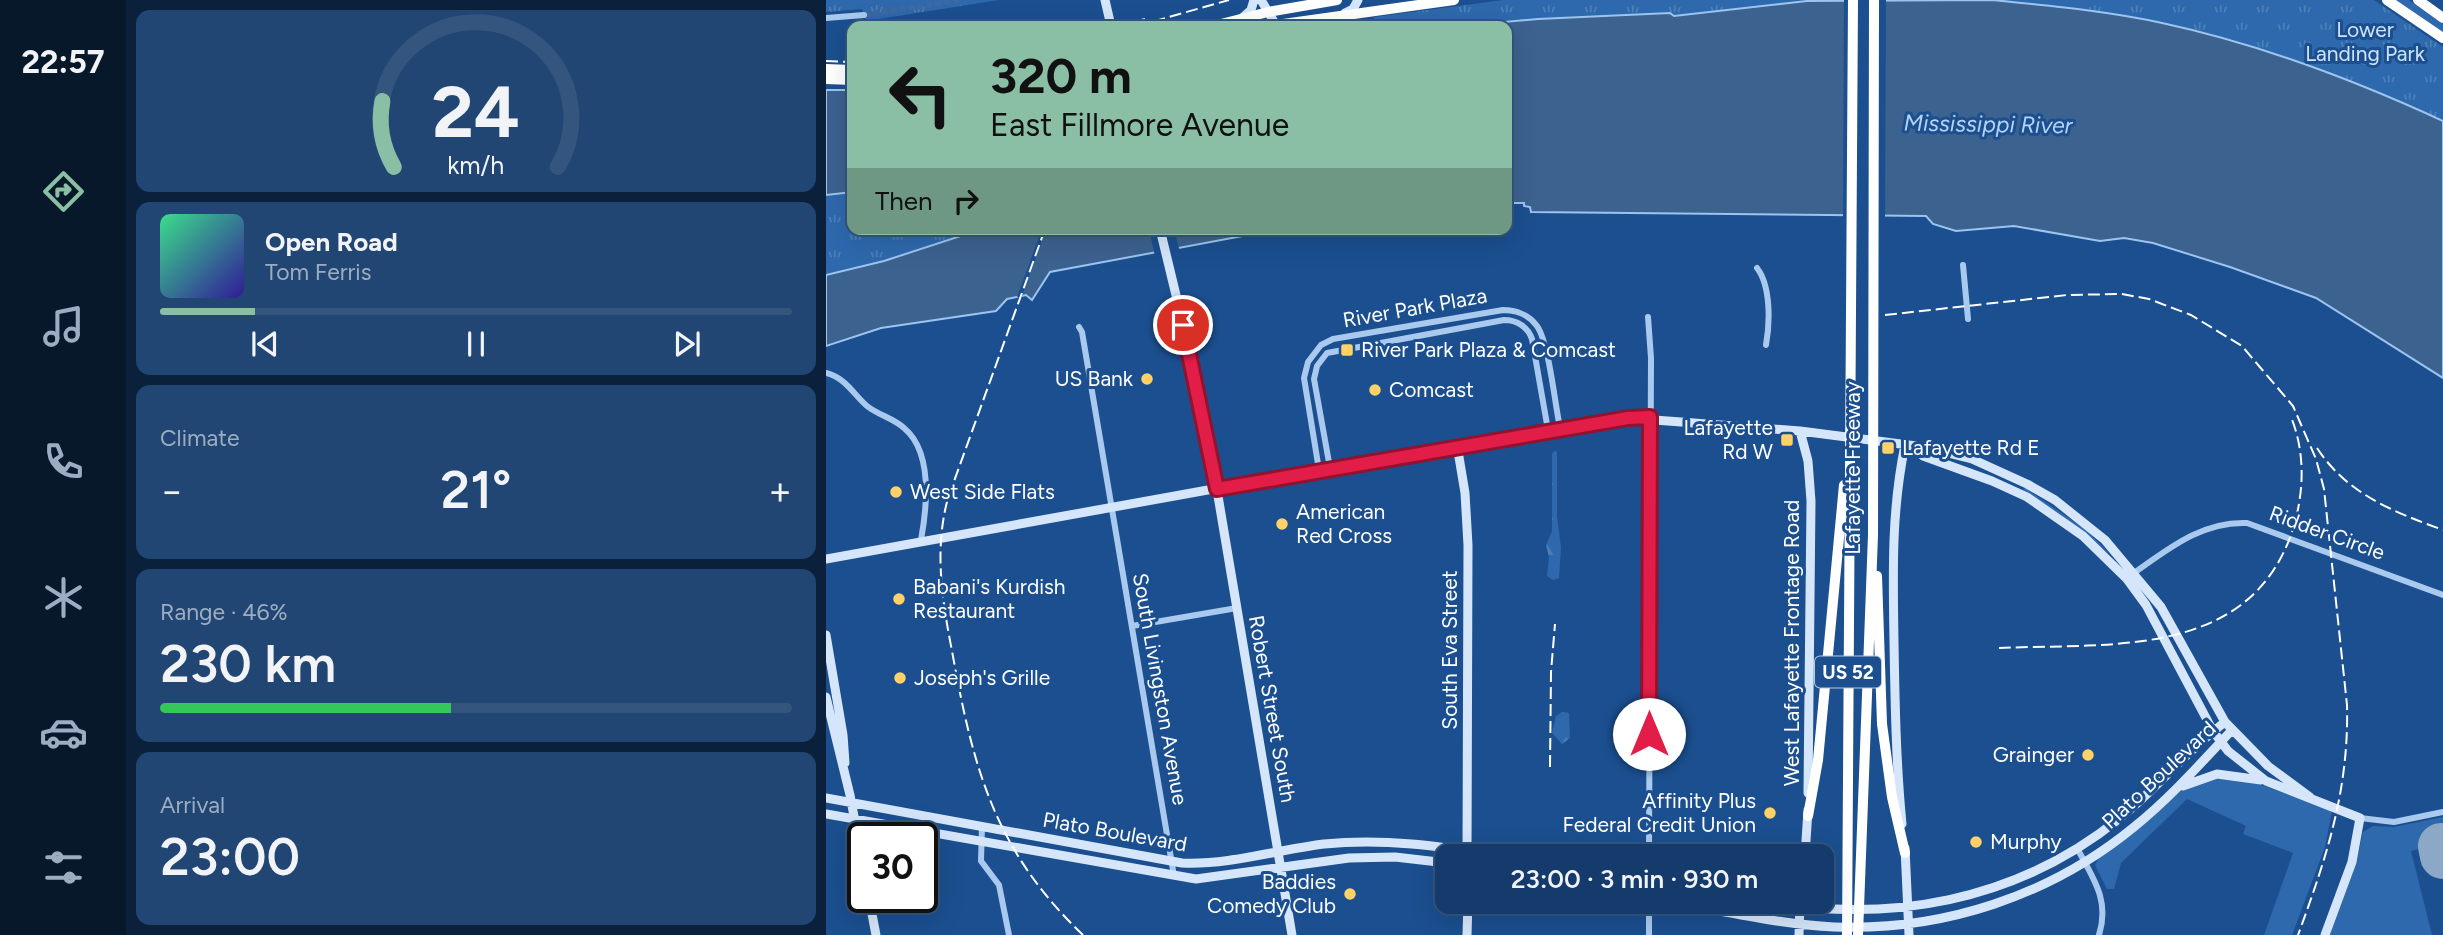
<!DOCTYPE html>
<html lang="en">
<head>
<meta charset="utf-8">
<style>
  :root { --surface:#143b6b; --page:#214673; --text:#f1f3f6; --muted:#9dadc1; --line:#33557e; --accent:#8abfa5 }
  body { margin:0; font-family:Figtree,sans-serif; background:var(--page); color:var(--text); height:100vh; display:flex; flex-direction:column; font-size:26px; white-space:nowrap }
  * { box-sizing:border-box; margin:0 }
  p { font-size:23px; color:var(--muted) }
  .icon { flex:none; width:38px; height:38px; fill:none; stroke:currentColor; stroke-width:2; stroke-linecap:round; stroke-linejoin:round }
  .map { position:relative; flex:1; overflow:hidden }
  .drawer { display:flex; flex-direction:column; gap:10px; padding:10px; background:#0b203b; width:700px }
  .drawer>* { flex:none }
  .guide { position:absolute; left:21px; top:21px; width:665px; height:214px; border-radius:14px; box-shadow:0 7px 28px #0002,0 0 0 2px var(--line); background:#8abfa5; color:#111; overflow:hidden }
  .speed { position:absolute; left:21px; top:822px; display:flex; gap:14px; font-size:35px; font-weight:700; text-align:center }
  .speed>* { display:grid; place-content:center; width:91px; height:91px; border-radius:50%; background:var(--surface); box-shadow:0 7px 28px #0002,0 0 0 2px var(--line); line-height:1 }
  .speed .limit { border:4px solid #111; border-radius:10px; background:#fff; color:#111 }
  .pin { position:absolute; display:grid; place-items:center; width:60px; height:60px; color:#fff; margin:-30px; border:4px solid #fff; border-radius:50%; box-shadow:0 2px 7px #0007 }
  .me { position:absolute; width:77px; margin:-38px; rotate:0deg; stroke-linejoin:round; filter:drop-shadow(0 0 5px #0008) }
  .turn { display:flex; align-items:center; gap:24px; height:147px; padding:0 28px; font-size:32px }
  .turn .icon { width:91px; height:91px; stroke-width:2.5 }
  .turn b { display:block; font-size:49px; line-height:60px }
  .then { display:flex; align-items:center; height:66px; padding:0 28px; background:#0003; gap:14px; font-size:26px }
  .big { font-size:52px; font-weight:600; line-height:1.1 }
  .drawer .tile { flex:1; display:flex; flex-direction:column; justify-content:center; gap:10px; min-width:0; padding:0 24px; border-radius:14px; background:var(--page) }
  .drawer .dial { align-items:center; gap:0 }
  .dial svg { height:182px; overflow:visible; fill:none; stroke:var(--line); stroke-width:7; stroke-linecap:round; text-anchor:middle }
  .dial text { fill:var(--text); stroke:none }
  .song { display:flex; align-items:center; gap:21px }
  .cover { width:84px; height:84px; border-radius:10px; background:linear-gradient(135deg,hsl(150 70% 55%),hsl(250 70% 35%)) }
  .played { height:7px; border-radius:4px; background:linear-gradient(90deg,var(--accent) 15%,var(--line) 15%) }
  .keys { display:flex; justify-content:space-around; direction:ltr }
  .heat { display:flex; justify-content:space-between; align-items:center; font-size:38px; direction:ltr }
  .charge { height:10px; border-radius:5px; background:linear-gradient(90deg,#34c759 46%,var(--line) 0) }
  .trip { position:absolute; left:609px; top:844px; width:399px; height:70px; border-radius:14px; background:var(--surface); box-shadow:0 7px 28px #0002,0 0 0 2px var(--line); font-weight:600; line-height:70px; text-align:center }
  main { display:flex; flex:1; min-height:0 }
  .dock { display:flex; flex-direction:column; width:126px; justify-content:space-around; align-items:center; background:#08182b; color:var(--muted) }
  .dock .icon { width:49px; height:49px }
  .dock .active { color:var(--accent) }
  .dock b { font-size:32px; color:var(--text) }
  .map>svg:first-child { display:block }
  .green { fill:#2e69ad }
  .forest { fill:url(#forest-firs) }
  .park { fill:url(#park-tufts) }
  .water { fill:#3c6290; stroke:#9cc4f0; stroke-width:2 }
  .pier { fill:#1b4f8f }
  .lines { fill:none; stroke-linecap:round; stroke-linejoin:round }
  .runway { stroke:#8da7c7; stroke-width:46 }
  .street-tunnel { stroke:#3d69a0; stroke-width:6; stroke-dasharray:6 3; stroke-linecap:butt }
  .street { stroke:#a9c9ee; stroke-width:6 }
  .secondary { stroke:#d6e6fa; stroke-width:9 }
  .highway { stroke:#fff; stroke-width:10 }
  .rail { stroke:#fff; stroke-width:2; stroke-dasharray:12 5; stroke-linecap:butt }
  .route-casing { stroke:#92132f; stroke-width:18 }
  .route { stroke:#e11d48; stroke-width:12 }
  .poi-dot { fill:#ffd166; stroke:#1b4f8f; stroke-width:2.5 }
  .labels { text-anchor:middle; stroke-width:6; stroke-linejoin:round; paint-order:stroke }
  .shield { fill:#1b4f8f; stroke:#bbcadd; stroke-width:2 }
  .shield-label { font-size:19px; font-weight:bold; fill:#fff }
  .park-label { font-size:21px; fill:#cfe3fa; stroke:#1b4f8f }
  .street-label { font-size:21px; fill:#fff; stroke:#1b4f8f }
  .poi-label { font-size:21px; fill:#fff; stroke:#1b4f8f; text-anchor:start }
  .water-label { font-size:23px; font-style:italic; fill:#b5d3f5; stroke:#1b4f8f }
</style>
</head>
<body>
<main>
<nav class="dock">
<b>22:57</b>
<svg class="icon active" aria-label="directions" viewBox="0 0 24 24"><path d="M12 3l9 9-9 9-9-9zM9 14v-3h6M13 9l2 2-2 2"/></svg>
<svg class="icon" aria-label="music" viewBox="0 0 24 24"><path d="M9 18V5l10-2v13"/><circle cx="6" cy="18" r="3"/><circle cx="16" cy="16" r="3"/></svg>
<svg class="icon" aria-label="phone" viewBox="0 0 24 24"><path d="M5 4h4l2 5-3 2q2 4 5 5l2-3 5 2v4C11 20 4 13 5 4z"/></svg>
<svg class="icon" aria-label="climate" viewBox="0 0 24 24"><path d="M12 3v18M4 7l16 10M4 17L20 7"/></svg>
<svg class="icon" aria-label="car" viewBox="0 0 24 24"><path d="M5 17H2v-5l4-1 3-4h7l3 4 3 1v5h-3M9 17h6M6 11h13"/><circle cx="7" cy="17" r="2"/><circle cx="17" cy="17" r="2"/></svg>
<svg class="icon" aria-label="filters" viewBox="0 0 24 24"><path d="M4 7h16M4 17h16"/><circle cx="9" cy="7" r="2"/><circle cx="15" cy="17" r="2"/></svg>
</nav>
<section class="drawer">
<div class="tile dial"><svg viewBox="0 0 100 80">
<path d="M14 69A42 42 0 1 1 86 69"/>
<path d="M14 69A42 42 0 0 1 9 40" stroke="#8abfa5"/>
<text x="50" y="56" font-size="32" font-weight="700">24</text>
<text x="50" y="72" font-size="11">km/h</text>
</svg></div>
<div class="tile">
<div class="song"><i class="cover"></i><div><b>Open Road</b><p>Tom Ferris</p></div></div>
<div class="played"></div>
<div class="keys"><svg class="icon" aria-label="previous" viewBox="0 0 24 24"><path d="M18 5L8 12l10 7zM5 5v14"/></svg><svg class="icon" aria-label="pause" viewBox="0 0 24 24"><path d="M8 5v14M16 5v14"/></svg><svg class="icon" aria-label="next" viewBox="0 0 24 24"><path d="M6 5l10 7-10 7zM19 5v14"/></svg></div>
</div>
<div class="tile"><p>Climate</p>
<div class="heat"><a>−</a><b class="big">21°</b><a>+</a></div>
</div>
<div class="tile"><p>Range · 46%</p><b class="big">230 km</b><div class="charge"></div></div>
<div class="tile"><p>Arrival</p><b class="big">23:00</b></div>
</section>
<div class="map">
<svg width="1617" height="935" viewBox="0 0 1617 935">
  <defs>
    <pattern id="forest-firs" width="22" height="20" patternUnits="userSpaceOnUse" patternTransform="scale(1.75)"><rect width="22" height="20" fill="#2e69ad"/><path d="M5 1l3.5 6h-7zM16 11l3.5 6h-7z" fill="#4d80b9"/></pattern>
    <pattern id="park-tufts" width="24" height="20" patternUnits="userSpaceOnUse" patternTransform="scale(1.75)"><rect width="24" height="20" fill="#2e69ad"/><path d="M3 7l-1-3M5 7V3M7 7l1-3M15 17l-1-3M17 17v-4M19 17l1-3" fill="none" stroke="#4d80b9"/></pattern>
  </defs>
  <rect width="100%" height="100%" fill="#1b4f8f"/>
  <!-- green -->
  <path class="green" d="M1569 0H1583L1617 24V32Z
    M1199 488 1259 529 1287 557 1234 514 1197 491Z
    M1389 777 1427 782 1506 811 1499 847 1466 935H1438L1467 853 1417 834 1420 826 1361 799 1295 863 1288 889H1281L1269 865 1273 857 1357 788Z
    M1617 817V836L1604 838 1605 846 1585 851 1606 935H1504L1531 860 1537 832 1547 826 1568 827Z"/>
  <!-- forest -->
  <path class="forest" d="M728 451 731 452V516L735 548 733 578 727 580 721 576 723 557 720 545 726 531V454Z
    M736 712 743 713 744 738 736 744 726 733 730 716Z"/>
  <!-- park -->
  <path class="park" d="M0 0H173L40 21 36 9 0 12Z
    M677 0H1006L848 16 844 13C746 17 648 26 549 26L548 17Z
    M1167 0H1548L1617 47V121C1522 78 1424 38 1321 20 1270 11 1219 5 1167 0Z
    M26 192V229H156L58 261 0 275V196Z"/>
  <!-- water -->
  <path class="water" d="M1167 0C1224 6 1281 11 1336 23 1434 44 1526 79 1617 121V378L1490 298 1404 267 1327 243 1298 238 1274 241 1188 226 1130 231 1107 224 1100 216 705 212 704 207 698 206V203H681V26H634L712 19 844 13 848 16 981 1Z
    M0 90H26V192L0 195Z
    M156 229H454L224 272 206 300 200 295 181 299 170 311 55 328 0 346V275L58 261Z"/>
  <!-- pier -->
  <path class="pier" d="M1018 0H1060L1059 219 1017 218Z
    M216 229H220L195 299 191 297Z
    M323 229H348L354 252 329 256Z"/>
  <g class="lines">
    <!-- runway -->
    <path class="runway" d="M1615 846 1617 856"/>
    <!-- street-tunnel -->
    <path class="street-tunnel" d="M38 15 133 0"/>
    <!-- street -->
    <path class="street" d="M0 18 38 15
      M1137 265 1142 319
      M931 268C945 286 944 323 940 345
      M822 317 825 358 823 856
      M253 327 256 332 348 876
      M0 373C20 378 27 394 41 406 52 415 67 418 78 428 107 452 101 507 95 540
      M504 468 488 379 491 366 501 353 678 320C691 320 702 327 706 339L722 430
      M493 470 478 378 482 362 495 345 507 339 677 310C690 310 703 315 711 326 723 343 729 405 734 428
      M1305 575C1341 550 1375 521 1421 523L1617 595
      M306 626 411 608
      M1534 818 1568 822 1617 812
      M156 826 155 861 173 885 183 935
      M1251 848C1267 878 1284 900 1273 935
      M823 935V901"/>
    <!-- secondary -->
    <path class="secondary" d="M279 0 285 26
      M435 0 450 25
      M519 13 527 9 532 0
      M416 18 425 10 428 0
      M334 229 377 407 466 935
      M974 431 982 461 985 501 982 793
      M631 445 639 493 642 545 641 855
      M1087 447 1097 456 1166 481 1201 497 1257 536 1301 579 1320 605 1387 731 1402 751 1440 781 1534 818 1526 862 1499 935
      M0 559 631 445 802 418 974 431 1098 447 1146 459 1201 484 1229 500 1279 540 1335 607 1399 722 1442 766 1484 797
      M0 635 17 735 19 763
      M0 697 24 795 37 864
      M1357 786 1391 774 1435 780
      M0 798 356 863C404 865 450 850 498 844 558 838 614 846 673 856
      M0 814 370 879 523 858 569 857 621 863
      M1076 824C1070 763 1069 703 1068 642 1067 574 1065 513 1079 445
      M1079 848 1083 935
      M979 856 982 810
      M43 898 50 935
      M841 901C896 911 952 924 1008 927 1117 931 1224 896 1308 827 1344 798 1375 763 1406 730
      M934 901C1063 924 1190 902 1294 818 1331 788 1361 751 1399 722
      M641 935 642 901
      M973 935 974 901"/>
    <!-- highway -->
    <path class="highway" d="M1561 0 1617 38
      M1592 0 1617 18
      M387 26 442 12 511 0
      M442 26 628 0
      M0 69 26 70
      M0 79 26 80
      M1051 576 1056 724 1066 797 1079 853
      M982 816 992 760 1018 485
      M1021 935 1027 0
      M1032 935 1047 535 1048 0"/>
    <!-- rail -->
    <path class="rail" d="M292 26 319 19
      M311 26 403 0
      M0 61 26 62
      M219 229 122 498C108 549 116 600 126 651 147 767 168 850 257 935
      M1059 315 1241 295 1296 294 1323 299 1365 315 1416 346 1467 406 1490 459 1498 489 1521 705C1523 790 1501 856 1472 935
      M1491 448C1521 494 1568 512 1617 530
      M1173 648C1281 643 1422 660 1466 532 1478 495 1480 454 1465 417
      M724 767 725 672 729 624"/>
  </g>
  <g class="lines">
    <!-- route casing -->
    <g class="route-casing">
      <path id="route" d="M357 325 391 489 802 418 824 417 823 734"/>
    </g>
    <!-- route -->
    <use href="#route" class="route"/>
  </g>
  <!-- markers -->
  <g class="poi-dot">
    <rect x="514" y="343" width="14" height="14" rx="3.5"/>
    <circle cx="321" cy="379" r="7"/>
    <circle cx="549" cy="390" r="7"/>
    <rect x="954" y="433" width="14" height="14" rx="3.5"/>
    <rect x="1055" y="441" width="14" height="14" rx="3.5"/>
    <circle cx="70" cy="492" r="7"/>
    <circle cx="456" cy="524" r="7"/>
    <circle cx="73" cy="599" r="7"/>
    <circle cx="74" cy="678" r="7"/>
    <circle cx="1262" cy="755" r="7"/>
    <circle cx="944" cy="813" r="7"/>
    <circle cx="1150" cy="842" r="7"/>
    <circle cx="524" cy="894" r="7"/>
  </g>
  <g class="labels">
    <!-- shield labels -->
    <rect class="shield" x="989" y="656.5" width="66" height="31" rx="5"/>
    <g class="shield-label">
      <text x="1022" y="679">US 52</text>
    </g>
    <!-- park labels -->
    <g class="park-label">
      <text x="1539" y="37">Lower<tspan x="1539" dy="24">Landing Park</tspan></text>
    </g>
    <!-- street labels -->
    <g class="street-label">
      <text transform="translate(589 308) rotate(-10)" y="7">River Park Plaza</text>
      <text transform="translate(1027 468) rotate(-90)" y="7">Lafayette Freeway</text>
      <text transform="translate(1501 533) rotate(20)" y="7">Ridder Circle</text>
      <text transform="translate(966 643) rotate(-90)" y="7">West Lafayette Frontage Road</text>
      <text transform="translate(624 650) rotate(-90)" y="7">South Eva Street</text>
      <text transform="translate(334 689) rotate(80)" y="7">South Livingston Avenue</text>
      <text transform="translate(446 709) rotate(80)" y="7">Robert Street South</text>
      <text transform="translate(1333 775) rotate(-43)" y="7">Plato Boulevard</text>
      <text transform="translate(289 832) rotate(10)" y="7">Plato Boulevard</text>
    </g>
    <!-- poi labels -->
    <g class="poi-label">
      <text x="535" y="357">River Park Plaza &amp; Comcast</text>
      <text x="307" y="386" text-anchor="end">US Bank</text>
      <text x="563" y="397">Comcast</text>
      <text x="947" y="435" text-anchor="end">Lafayette<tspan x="947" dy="24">Rd W</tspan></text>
      <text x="1076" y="455">Lafayette Rd E</text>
      <text x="84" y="499">West Side Flats</text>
      <text x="470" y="519">American<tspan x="470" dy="24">Red Cross</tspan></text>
      <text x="87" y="594">Babani's Kurdish<tspan x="87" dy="24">Restaurant</tspan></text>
      <text x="88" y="685">Joseph's Grille</text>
      <text x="1248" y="762" text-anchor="end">Grainger</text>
      <text x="930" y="808" text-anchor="end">Affinity Plus<tspan x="930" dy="24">Federal Credit Union</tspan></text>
      <text x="1164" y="849">Murphy</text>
      <text x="510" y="889" text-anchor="end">Baddies<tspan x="510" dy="24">Comedy Club</tspan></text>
    </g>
    <!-- water labels -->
    <g class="water-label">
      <text transform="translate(1162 124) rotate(1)" y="8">Mississippi River</text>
    </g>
  </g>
</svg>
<div class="speed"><div class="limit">30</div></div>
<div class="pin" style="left:357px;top:325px;background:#d93025"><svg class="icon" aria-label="arrive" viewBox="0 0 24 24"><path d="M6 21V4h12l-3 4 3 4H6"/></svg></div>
<svg class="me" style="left:823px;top:734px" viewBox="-20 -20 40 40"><circle r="19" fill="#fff"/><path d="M0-13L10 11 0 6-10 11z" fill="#e11d48"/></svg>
<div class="trip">23:00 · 3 min · 930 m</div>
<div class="guide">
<div class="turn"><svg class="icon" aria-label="left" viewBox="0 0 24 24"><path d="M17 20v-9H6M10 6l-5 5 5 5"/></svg><div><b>320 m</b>East Fillmore Avenue</div></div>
<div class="then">Then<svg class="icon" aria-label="right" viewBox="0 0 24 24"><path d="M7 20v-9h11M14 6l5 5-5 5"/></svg></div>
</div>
</div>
</main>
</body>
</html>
